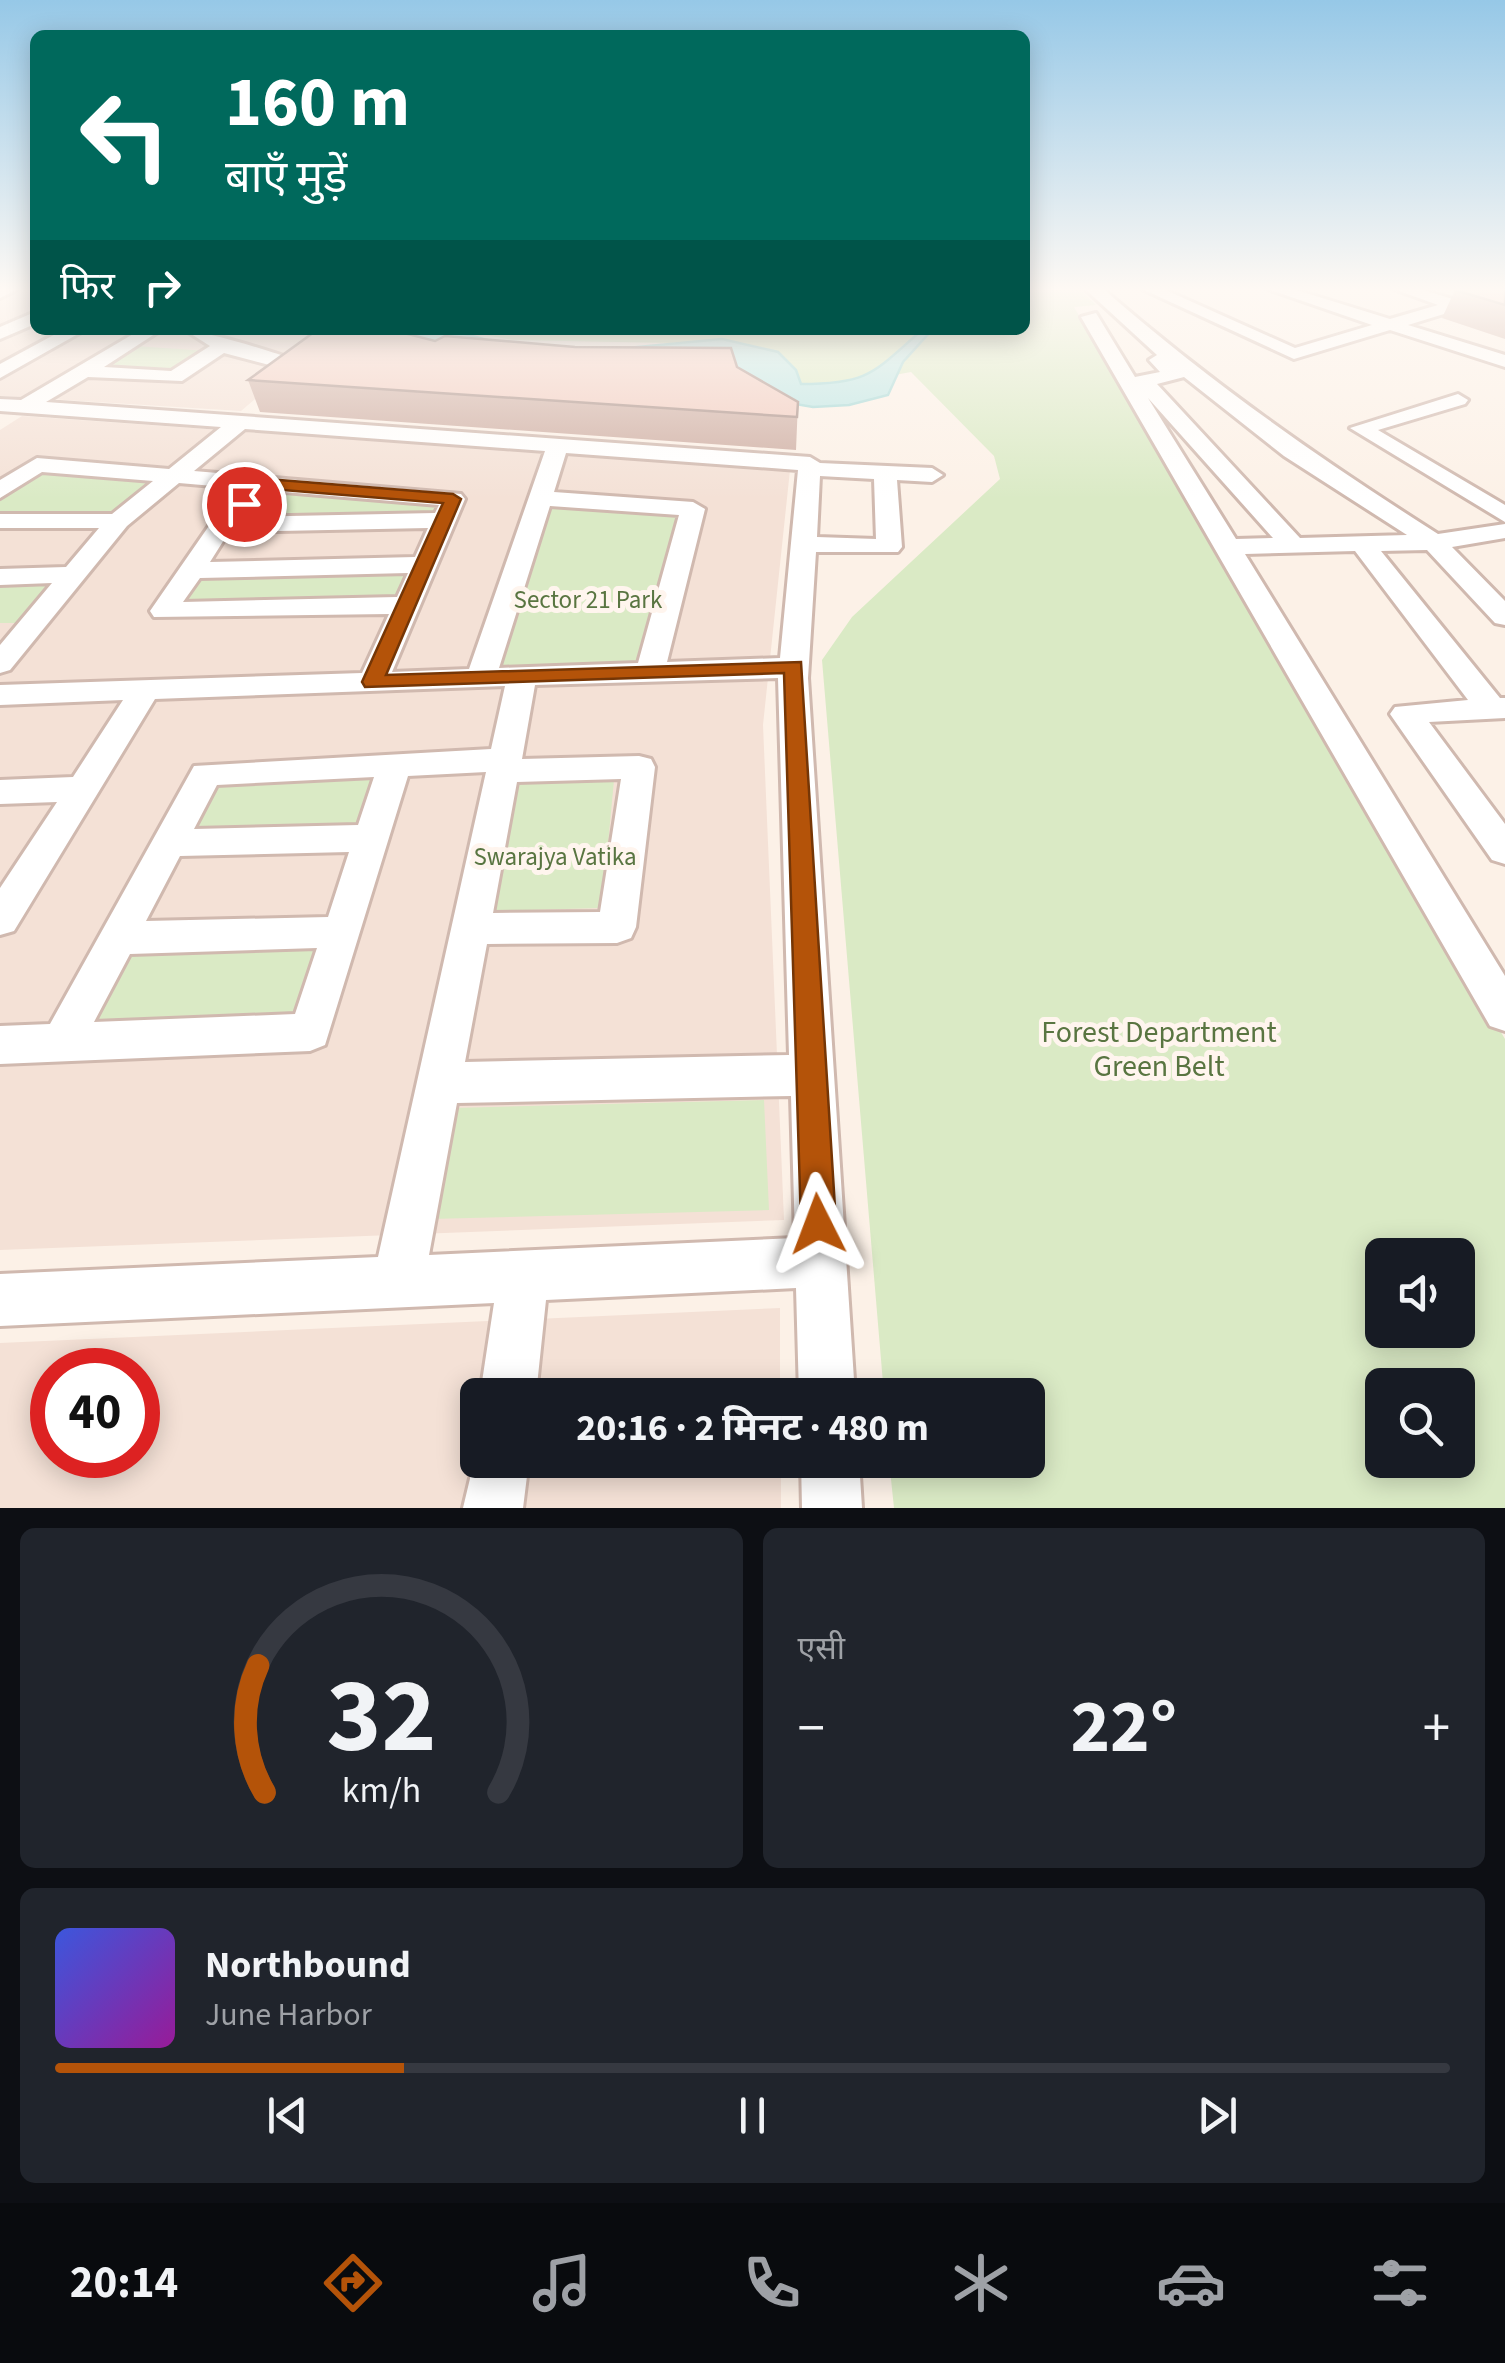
<!DOCTYPE html>
<html lang="hi">
<head>
<meta charset="utf-8">
<style>
  :root { --surface:#171b24; --page:#20242c; --text:#f1f3f6; --muted:#9ea1a6; --line:#363941; --accent:#b45309 }
  body { margin:0; font-family:"Source Sans 3","Noto Sans Devanagari",sans-serif; background:var(--page); color:var(--text); height:100vh; display:flex; flex-direction:column; font-size:38px; white-space:nowrap }
  * { box-sizing:border-box; margin:0 }
  p { font-size:32px; color:var(--muted) }
  .icon { flex:none; width:55px; height:55px; fill:none; stroke:currentColor; stroke-width:2; stroke-linecap:round; stroke-linejoin:round }
  .map { position:relative; height:1508px; overflow:hidden }
  .panel { display:flex; flex-direction:column; gap:20px; padding:20px; background:#0d0f14; flex:1 }
  .panel>* { flex:none }
  .guide { position:absolute; left:30px; top:30px; width:1000px; height:305px; border-radius:15px; box-shadow:0 5px 25px #0003; background:#00695c; color:#fff; overflow:hidden }
  .fabs { position:absolute; left:1365px; top:1238px; display:grid; gap:20px }
  .fabs a { display:grid; place-items:center; width:110px; height:110px; border-radius:15px; background:var(--surface); box-shadow:0 5px 25px #0003; font-size:50px }
  .speed { position:absolute; left:30px; top:1348px; display:flex; gap:20px; font-size:50px; font-weight:700; text-align:center }
  .speed>* { display:grid; place-content:center; width:130px; height:130px; border-radius:50%; background:var(--surface); box-shadow:0 5px 25px #0003; line-height:1 }
  .speed .limit { border:15px solid #d22; background:#fff; color:#111 }
  .pin { position:absolute; display:grid; place-items:center; width:85px; height:85px; color:#fff; margin:-42px; border:5px solid #fff; border-radius:50%; box-shadow:0 2px 10px #0007 }
  .me { position:absolute; width:110px; margin:-55px; rotate:357deg; stroke-linejoin:round; filter:drop-shadow(0 0 8px #0008) }
  .turn { display:flex; align-items:center; gap:35px; height:210px; padding:0 30px; font-size:45px }
  .turn .icon { width:130px; height:130px; stroke-width:2.5 }
  .turn b { display:block; font-size:70px; line-height:85px }
  .then { display:flex; align-items:center; height:95px; padding:0 30px; background:#0003; gap:20px; font-size:38px }
  .big { font-size:75px; font-weight:700; line-height:1.1 }
  .panel .widget { flex:1; display:flex; flex-direction:column; justify-content:center; gap:15px; min-width:0; padding:0 35px; border-radius:15px; background:var(--page) }
  .panel .dial { align-items:center; gap:0 }
  .dial svg { height:260px; overflow:visible; fill:none; stroke:var(--line); stroke-width:7; stroke-linecap:round; text-anchor:middle }
  .dial text { fill:var(--text); stroke:none }
  .song { display:flex; align-items:center; gap:30px }
  .cover { width:120px; height:120px; border-radius:15px; background:linear-gradient(135deg,hsl(230 70% 55%),hsl(300 70% 35%)) }
  .played { height:10px; border-radius:5px; background:linear-gradient(90deg,var(--accent) 25%,var(--line) 25%) }
  .keys { display:flex; justify-content:space-around; direction:ltr }
  .heat { display:flex; justify-content:space-between; align-items:center; font-size:55px; direction:ltr }
  .panel .tiles { flex:1; display:grid; gap:20px; grid-template-columns:1fr 1fr }
  .widget:last-child { grid-column:span 2 }
  .trip { position:absolute; left:460px; top:1378px; width:585px; height:100px; border-radius:15px; background:var(--surface); box-shadow:0 5px 25px #0003; font-weight:700; line-height:100px; text-align:center }
  .menu { display:flex; height:160px; justify-content:space-around; align-items:center; background:#090b0e; color:var(--muted) }
  .menu .icon { width:70px; height:70px }
  .menu .selected { color:var(--accent) }
  .menu b { font-size:45px; color:var(--text) }
  .map>svg:first-child { display:block }
  .residential { fill:#f4e1d6; fill-rule:evenodd }
  .green { fill:#daeac5; fill-rule:evenodd }
  .water { fill:#bbe6e5; stroke:#a2d8d7; stroke-width:2.5 }
  .lines { fill:none; stroke-linecap:round; stroke-linejoin:round }
  .minor-casing { stroke:#d0b9af; stroke-width:6 }
  .minor { fill:#fff; fill-rule:evenodd }
  .wall { fill:#cfafa4 }
  .building { fill:#f1cbbf; stroke:#a98e86; stroke-width:2.5 }
  .route { fill:#b45309; stroke:#753606; stroke-width:2.5 }
  .labels { text-anchor:middle; stroke-width:10; stroke-linejoin:round; paint-order:stroke }
  .park-label { font-size:25px; fill:#597541; stroke:#fff5ee }
  .near-park-label { font-size:30px; fill:#597541; stroke:#fff5ee }
</style>
</head>
<body>
<div class="map">
<svg width="1505" height="1508" viewBox="0 0 1505 1508">
  <rect width="100%" height="100%" fill="#fcf1e7"/>
  <!-- residential -->
  <path class="residential" d="M22 288H35V330H302L328 337 241 411 0 396V298Z
    M22 416 790 470 763 725 784 1220 0 1250V430Z
    M780 1308V1395H478V1460H781V1508H0V1343ZM52 1370H138V1455H52Z"/>
  <!-- green -->
  <path class="green" d="M1025 288H1078L1096 305 1074 307 1505 1039V1508H894L889 1460H1028V1395H884L822 660 852 617 1000 479 994 456 911 372 845 384H801L722 339 671 343 513 340 459 330H1025ZM1382 1255H1458V1330H1382ZM1382 1385H1458V1460H1382Z
    M135 346 208 351 174 375 98 369Z
    M40 470 156 480 111 513H0V498Z
    M269 489 439 502 431 516 235 520Z
    M548 505 681 513 638 664 498 668Z
    M410 569 400 598 180 604 198 575Z
    M55 583 21 623H0V584Z
    M377 778 361 829 187 835 213 784Z
    M614 780 602 908 491 911 516 783Z
    M321 946 298 1017 95 1026 130 954Z
    M764 1100 769 1210 430 1219 453 1108Z"/>
  <!-- water -->
  <path class="water" d="M363 330H450L514 347 585 352 722 339 778 352 796 370 801 384C869 384 873 373 922 330H932L903 362 888 395 849 405 813 407Z"/>
  <g class="lines">
    <!-- minor casing -->
    <g class="minor-casing">
      <path id="minor" d="M0 288H20L0 298Z
        M1084 288H1102C1210 382 1317 457 1438 534L1505 524V538L1452 547 1505 601V625L1495 623 1427 550 1381 551 1500 698H1505V718L1429 722 1505 824V864L1492 860 1390 714 1395 707 1468 700 1355 551 1245 554 1505 976V1031L1490 1026 1081 317 1096 313 1135 377 1160 372 1149 360 1157 355ZM1184 377 1284 456 1407 535 1300 538 1157 384ZM1148 398 1273 538 1236 539Z
        M1140 288H1161L1295 348 1372 325 1265 288H1290L1390 319 1438 305 1391 288H1416L1456 300 1505 293V303L1457 310 1408 325 1505 355V367L1390 330 1294 359Z
        M35 312V324L0 339V327Z
        M63 330H85L0 378V364Z
        M140 330H161L104 367 171 371 210 346 185 330C201 330 299 358 309 367L300 373 224 353 182 381 88 377 46 402 810 457 820 463 932 468 943 475 932 482 897 480 902 547 898 552H816L808 678 855 1395H799L796 1288 546 1300 536 1395H480L494 1303 0 1326V1274L378 1257 486 772 408 776 325 1045 310 1051 0 1064V1026L50 1024 194 766 491 749 505 686 155 699 14 931 0 935V888L57 802 0 804V780L73 777 123 700 0 705V685L362 673 389 614 154 617 150 611 213 520 248 489 179 483 127 526 10 670 0 673V645L52 583 0 585V569L66 567 99 528H0V514H112L153 481 42 472 0 498V480L37 458 169 469 221 427 0 411V399L21 400ZM245 429 545 451 469 669 392 672 465 499 461 494 194 471ZM566 453 798 470 780 658 667 662 705 509 693 502 554 492ZM820 476 874 479 876 539 817 537ZM273 491 439 505 435 513 245 517ZM550 506 679 515 638 663 499 668ZM428 528 415 557 210 562 229 532ZM408 573 397 597 183 602 200 578ZM778 678 789 1055 465 1062 487 944 617 943 631 938 636 927 655 767 651 759 639 756 522 759 535 685ZM374 777 358 825 194 829 217 785ZM621 779 600 912 493 913 517 782ZM349 852 328 917 146 921 180 856ZM317 948 295 1014 94 1022 130 954ZM791 1096 795 1238 429 1255 457 1103Z
        M1458 394 1468 400 1465 404 1378 430 1505 505V522L1350 428Z
        M478 1445V1460H529L523 1508H463Z
        M801 1460H859L862 1508H802Z"/>
    </g>
    <!-- minor -->
    <use href="#minor" class="minor"/>
  </g>
  <!-- wall -->
  <path class="wall" d="M1505 288V339L1442 318 1455 290Z
    M435 341 737 367 798 402 796 450 260 412 248 380Z"/>
  <!-- building -->
  <path class="building" d="M1465 288H1505V305L1455 290Z
    M317 330H392L435 341 445 336 575 347 731 348 737 367 798 402 797 417 248 380Z"/>
  <!-- sky -->
  <linearGradient id="sky" x2="0" y2="1"><stop stop-color="#96c8e7"/><stop offset="0.58" stop-color="#fef9f4"/><stop offset="1" stop-color="#fef9f4" stop-opacity="0"/></linearGradient>
  <rect width="1505" height="499" fill="url(#sky)"/>
  <!-- route -->
  <path class="route" d="M267 479 453 494 461 499 386 675 801 662 836 1224 831 1236 818 1241 806 1236 801 1224 784 673 365 687 362 682 443 503 271 489 250 508H238V500Z"/>
  <g class="labels">
    <!-- park labels -->
    <g class="park-label">
      <text x="588" y="608">Sector 21 Park</text>
      <text x="555" y="865">Swarajya Vatika</text>
    </g>
    <!-- near-park labels -->
    <g class="near-park-label">
      <text x="1159" y="1042">Forest Department<tspan x="1159" dy="34">Green Belt</tspan></text>
    </g>
  </g>
</svg>
<div class="fabs">
<a><svg class="icon" aria-label="sound" viewBox="0 0 24 24"><path d="M4 9h4l5-4v14l-5-4H4zM17 9q2 3 0 6"/></svg></a>
<a><svg class="icon" aria-label="search" viewBox="0 0 24 24"><circle cx="10" cy="10" r="6"/><path d="M15 15l6 6"/></svg></a>
</div>
<div class="speed"><div class="limit">40</div></div>
<div class="pin" style="left:244px;top:504px;background:#d93025"><svg class="icon" aria-label="arrive" viewBox="0 0 24 24"><path d="M6 21V4h12l-3 4 3 4H6"/></svg></div>
<svg class="me" style="left:818px;top:1224px" viewBox="-20 -20 40 40"><path d="M0-17L14 15 0 8-14 15z" fill="#b45309" stroke="#fff" stroke-width="4"/></svg>
<div class="trip">20:16 · 2 मिनट · 480 m</div>
<div class="guide">
<div class="turn"><svg class="icon" aria-label="left" viewBox="0 0 24 24"><path d="M17 20v-9H6M10 6l-5 5 5 5"/></svg><div><b>160 m</b>बाएँ मुड़ें</div></div>
<div class="then">फिर<svg class="icon" aria-label="right" viewBox="0 0 24 24"><path d="M7 20v-9h11M14 6l5 5-5 5"/></svg></div>
</div>
</div>
<section class="panel">
<div class="tiles">
<div class="widget dial"><svg viewBox="0 0 100 80">
<path d="M14 69A42 42 0 1 1 86 69"/>
<path d="M14 69A42 42 0 0 1 12 30" stroke="#b45309"/>
<text x="50" y="56" font-size="32" font-weight="700">32</text>
<text x="50" y="72" font-size="11">km/h</text>
</svg></div>
<div class="widget"><p>एसी</p>
<div class="heat"><a>−</a><b class="big">22°</b><a>+</a></div>
</div>
<div class="widget">
<div class="song"><i class="cover"></i><div><b>Northbound</b><p>June Harbor</p></div></div>
<div class="played"></div>
<div class="keys"><svg class="icon" aria-label="previous" viewBox="0 0 24 24"><path d="M18 5L8 12l10 7zM5 5v14"/></svg><svg class="icon" aria-label="pause" viewBox="0 0 24 24"><path d="M8 5v14M16 5v14"/></svg><svg class="icon" aria-label="next" viewBox="0 0 24 24"><path d="M6 5l10 7-10 7zM19 5v14"/></svg></div>
</div>
</div>
</section>
<nav class="menu">
<b>20:14</b>
<svg class="icon selected" aria-label="directions" viewBox="0 0 24 24"><path d="M12 3l9 9-9 9-9-9zM9 14v-3h6M13 9l2 2-2 2"/></svg>
<svg class="icon" aria-label="music" viewBox="0 0 24 24"><path d="M9 18V5l10-2v13"/><circle cx="6" cy="18" r="3"/><circle cx="16" cy="16" r="3"/></svg>
<svg class="icon" aria-label="phone" viewBox="0 0 24 24"><path d="M5 4h4l2 5-3 2q2 4 5 5l2-3 5 2v4C11 20 4 13 5 4z"/></svg>
<svg class="icon" aria-label="climate" viewBox="0 0 24 24"><path d="M12 3v18M4 7l16 10M4 17L20 7"/></svg>
<svg class="icon" aria-label="car" viewBox="0 0 24 24"><path d="M5 17H2v-5l4-1 3-4h7l3 4 3 1v5h-3M9 17h6M6 11h13"/><circle cx="7" cy="17" r="2"/><circle cx="17" cy="17" r="2"/></svg>
<svg class="icon" aria-label="filters" viewBox="0 0 24 24"><path d="M4 7h16M4 17h16"/><circle cx="9" cy="7" r="2"/><circle cx="15" cy="17" r="2"/></svg>
</nav>
</body>
</html>
